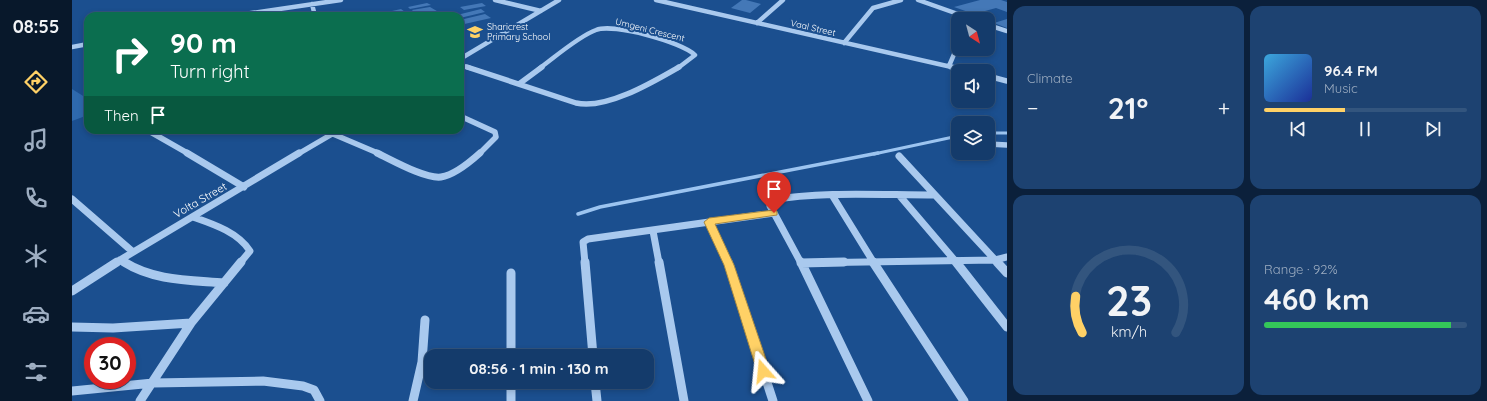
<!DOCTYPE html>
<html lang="en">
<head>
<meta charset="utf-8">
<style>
  :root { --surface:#143b6b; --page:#1d4271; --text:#f1f3f6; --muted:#9dadc1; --line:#33557e; --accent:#ffd166 }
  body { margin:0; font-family:Quicksand,sans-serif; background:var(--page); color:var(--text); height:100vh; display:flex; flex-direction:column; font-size:15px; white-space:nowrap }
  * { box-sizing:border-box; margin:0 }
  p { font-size:13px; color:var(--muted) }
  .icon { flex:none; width:22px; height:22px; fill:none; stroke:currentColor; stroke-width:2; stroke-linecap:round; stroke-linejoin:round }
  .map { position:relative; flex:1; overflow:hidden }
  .panel { display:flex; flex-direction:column; gap:6px; padding:6px; background:#0b203b; width:480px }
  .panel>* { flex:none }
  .guide { position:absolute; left:12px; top:12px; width:380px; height:122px; border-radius:12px; box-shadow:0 2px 6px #0003,0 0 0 1px var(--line); background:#0b6e4f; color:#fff; overflow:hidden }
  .needle { width:26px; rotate:144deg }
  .fabs { position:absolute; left:879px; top:12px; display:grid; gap:8px }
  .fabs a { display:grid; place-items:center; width:44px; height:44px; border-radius:8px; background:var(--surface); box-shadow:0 2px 6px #0003,0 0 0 1px var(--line); font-size:20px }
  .speed { position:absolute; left:12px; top:337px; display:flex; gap:8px; font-size:20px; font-weight:700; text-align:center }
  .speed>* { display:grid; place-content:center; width:52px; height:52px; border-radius:50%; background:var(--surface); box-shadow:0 2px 6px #0003,0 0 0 1px var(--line); line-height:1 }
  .speed .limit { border:6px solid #d22; background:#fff; color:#111 }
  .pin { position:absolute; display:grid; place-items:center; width:34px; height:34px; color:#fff; margin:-41px -17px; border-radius:50% 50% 50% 0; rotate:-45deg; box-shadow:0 0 4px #0007 }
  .pin .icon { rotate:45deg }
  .me { position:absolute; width:44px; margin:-22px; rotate:342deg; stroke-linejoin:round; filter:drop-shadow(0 0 3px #0008) }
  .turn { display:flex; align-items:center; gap:14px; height:84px; padding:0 20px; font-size:18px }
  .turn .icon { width:52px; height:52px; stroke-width:2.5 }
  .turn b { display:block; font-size:28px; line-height:34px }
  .then { display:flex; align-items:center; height:38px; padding:0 20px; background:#0003; gap:8px; font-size:15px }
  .big { font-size:30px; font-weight:800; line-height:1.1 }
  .panel .card { flex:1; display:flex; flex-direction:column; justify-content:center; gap:6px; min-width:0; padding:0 14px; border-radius:12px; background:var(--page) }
  .panel .dial { align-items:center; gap:0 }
  .dial svg { height:104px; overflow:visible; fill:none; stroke:var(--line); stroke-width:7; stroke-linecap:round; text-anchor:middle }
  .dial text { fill:var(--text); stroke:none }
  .song { display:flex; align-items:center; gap:12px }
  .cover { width:48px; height:48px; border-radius:6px; background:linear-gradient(135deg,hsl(200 70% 55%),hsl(230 70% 35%)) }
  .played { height:4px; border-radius:2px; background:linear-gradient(90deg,var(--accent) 40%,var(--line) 40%) }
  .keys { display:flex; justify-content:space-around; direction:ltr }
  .heat { display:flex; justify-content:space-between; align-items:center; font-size:22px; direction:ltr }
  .charge { height:6px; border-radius:3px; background:linear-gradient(90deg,#34c759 92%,var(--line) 0) }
  .panel .tiles { flex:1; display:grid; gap:6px; grid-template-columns:repeat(2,1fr) }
  .trip { position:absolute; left:352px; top:349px; width:230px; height:40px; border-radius:12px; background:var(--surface); box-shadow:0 2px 6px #0003,0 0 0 1px var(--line); font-weight:800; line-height:40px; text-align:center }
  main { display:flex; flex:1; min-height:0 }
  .dock { display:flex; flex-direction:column; width:72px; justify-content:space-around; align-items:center; background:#08182b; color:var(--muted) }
  .dock .icon { width:28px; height:28px }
  .dock .on { color:var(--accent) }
  .dock b { font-size:18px; color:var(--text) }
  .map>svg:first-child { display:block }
  .green { fill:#2e69ad }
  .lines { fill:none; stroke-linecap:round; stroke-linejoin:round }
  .stream-far1 { stroke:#9cc4f0; stroke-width:3 }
  .stream { stroke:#9cc4f0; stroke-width:3.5 }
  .building { fill:#4478b7 }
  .minor-far3 { stroke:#a9c9ee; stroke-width:4.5 }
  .minor-far2 { stroke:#a9c9ee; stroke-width:5.5 }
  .minor-far1 { stroke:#a9c9ee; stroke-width:7 }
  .minor { stroke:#a9c9ee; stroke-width:9 }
  .route { fill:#ffd166; stroke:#a68842 }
  .labels { text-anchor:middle; stroke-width:4; stroke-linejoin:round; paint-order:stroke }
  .far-poi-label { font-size:9px; fill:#fff; stroke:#1b4f8f; text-anchor:start }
  .far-street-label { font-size:9px; fill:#fff; stroke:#1b4f8f }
  .street-label { font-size:11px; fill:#fff; stroke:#1b4f8f }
</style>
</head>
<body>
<main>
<nav class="dock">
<b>08:55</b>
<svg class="icon on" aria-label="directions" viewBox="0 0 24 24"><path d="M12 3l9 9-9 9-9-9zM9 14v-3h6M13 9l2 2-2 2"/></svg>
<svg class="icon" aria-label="music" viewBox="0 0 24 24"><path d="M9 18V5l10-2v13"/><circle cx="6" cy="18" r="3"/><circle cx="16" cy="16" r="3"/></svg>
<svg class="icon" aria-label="phone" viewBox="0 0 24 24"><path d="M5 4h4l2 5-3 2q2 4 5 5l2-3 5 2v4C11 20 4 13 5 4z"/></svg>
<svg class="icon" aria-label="climate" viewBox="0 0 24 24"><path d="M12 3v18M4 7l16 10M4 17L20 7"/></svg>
<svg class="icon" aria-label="car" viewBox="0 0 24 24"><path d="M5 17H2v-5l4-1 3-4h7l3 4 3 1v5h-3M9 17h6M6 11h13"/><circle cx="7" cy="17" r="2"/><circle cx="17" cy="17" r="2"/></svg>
<svg class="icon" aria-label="filters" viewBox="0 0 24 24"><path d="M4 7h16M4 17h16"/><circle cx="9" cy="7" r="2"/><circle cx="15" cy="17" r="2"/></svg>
</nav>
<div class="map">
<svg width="935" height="401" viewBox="0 0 935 401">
  <rect width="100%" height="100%" fill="#1b4f8f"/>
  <!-- green -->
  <path class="green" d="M0 89 16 99V115L0 121Z"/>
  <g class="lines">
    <!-- stream-far1 -->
    <path class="stream-far1" d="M916 133H935
      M802 154 886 136"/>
    <!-- stream -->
    <path class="stream" d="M506 214 528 207 806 153"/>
  </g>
  <!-- building -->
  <path class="building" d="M670 0H674L689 4 678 13 659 8Z
    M908 0H929L935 2V12L924 8 902 14 882 7Z
    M355 3 359 5 338 9 336 7Z
    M410 3 414 6 392 10 388 7Z
    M358 7 370 14 345 16 340 10Z
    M329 9 333 12 315 16 311 13Z
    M409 9 413 12 388 18V16H381Z
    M413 14 419 18 388 25V20Z
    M935 19V28L922 23Z"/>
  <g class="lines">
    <!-- minor-far3 -->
    <path class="minor-far3" d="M423 0 469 11
      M584 0 884 68
      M846 0 900 19
      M240 4 243 16
      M159 16 269 0
      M685 23 711 0
      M916 25 935 31
      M772 43 801 8 829 0
      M0 47 16 44
      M388 59 487 0
      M388 65 398 68
      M877 66 886 45
      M468 68C483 57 507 36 524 30 541 23 610 42 623 55L606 68"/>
    <!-- minor-far2 -->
    <path class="minor-far2" d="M395 67 504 103C534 110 581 82 607 67
      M879 67 895 71
      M916 76 935 81
      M447 84 470 67
      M388 116 423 132 424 137 407 154
      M75 130 117 154
      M261 134 308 154
      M916 144 935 145
      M226 154 267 130"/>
    <!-- minor-far1 -->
    <path class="minor-far1" d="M115 153 172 187
      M305 153C320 160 353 179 369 177 383 175 398 162 408 153
      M827 156 926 263
      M760 195 802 263
      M827 195 885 263
      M0 199 61 252
      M702 213 729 263
      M121 217C141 224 166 232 178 251L168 263
      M637 222 656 263
      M581 231 587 263
      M48 260 54 263
      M43 263 227 153
      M513 263 511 242 516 239 702 213 698 206V200C752 191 808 195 863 195
      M729 263 923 260 935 257"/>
    <!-- minor -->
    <path class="minor" d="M52 262C82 281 118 280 152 283
      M513 262 521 356
      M587 262 612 401
      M656 262 701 401
      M729 262 796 401
      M801 262 892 401
      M884 262 935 327
      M925 262 935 273
      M729 263 772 262
      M439 273V356
      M0 291 45 262
      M0 327 41 328 119 323
      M439 382V401
      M523 382 525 401
      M0 391 81 383 191 381 231 386 242 390 248 401
      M68 401 119 323 169 262
      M341 401 350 362 353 320"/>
  </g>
  <!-- route -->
  <path class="route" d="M702 210 705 211V215L643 224 662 265 698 371 696 375 691 377 687 375 685 371 652 265 632 222 637 218Z"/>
  <!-- icons -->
  <defs>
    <g id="school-bare" transform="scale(1.2)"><path d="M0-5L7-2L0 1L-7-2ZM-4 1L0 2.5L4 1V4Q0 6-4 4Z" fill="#ffd166" stroke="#1b4f8f" stroke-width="2.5" paint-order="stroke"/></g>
  </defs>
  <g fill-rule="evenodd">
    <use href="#school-bare" x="403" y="32"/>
  </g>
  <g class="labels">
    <!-- far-poi labels -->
    <g class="far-poi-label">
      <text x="415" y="30">Sharicrest<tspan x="415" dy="10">Primary School</tspan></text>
    </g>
    <!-- far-street labels -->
    <g class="far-street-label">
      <text transform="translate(741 28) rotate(13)" y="3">Vaal Street</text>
      <text transform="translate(578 30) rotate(14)" y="3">Umgeni Crescent</text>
    </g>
    <!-- street labels -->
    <g class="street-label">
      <text transform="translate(128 200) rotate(-30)" y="4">Volta Street</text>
    </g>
  </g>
</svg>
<div class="fabs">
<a><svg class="needle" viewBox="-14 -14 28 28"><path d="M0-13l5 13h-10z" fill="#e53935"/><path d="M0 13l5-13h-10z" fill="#9dadc1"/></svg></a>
<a><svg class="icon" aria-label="sound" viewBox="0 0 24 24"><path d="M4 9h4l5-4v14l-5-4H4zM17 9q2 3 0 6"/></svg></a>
<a><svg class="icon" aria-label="layers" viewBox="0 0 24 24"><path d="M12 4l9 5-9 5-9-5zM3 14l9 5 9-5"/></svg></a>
</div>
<div class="speed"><div class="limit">30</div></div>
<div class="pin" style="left:702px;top:213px;background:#d93025"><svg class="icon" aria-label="arrive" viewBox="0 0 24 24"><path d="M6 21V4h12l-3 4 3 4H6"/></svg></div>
<svg class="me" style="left:691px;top:371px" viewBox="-20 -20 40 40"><path d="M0-17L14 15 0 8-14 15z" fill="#ffd166" stroke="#fff" stroke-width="4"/></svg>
<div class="trip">08:56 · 1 min · 130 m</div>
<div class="guide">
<div class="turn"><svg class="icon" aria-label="right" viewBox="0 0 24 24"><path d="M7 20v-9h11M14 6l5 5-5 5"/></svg><div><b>90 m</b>Turn right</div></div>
<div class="then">Then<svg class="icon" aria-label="arrive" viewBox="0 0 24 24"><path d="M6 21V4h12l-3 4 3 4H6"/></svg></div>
</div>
</div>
<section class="panel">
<div class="tiles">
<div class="card"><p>Climate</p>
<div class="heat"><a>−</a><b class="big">21°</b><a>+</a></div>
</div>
<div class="card">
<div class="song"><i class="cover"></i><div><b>96.4 FM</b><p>Music</p></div></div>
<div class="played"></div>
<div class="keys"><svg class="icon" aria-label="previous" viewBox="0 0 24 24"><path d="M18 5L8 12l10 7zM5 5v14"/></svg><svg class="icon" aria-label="pause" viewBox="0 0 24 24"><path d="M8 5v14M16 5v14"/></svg><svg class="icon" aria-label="next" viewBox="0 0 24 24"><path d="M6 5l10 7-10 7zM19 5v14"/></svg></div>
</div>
<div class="card dial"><svg viewBox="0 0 100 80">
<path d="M14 69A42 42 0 1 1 86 69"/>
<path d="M14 69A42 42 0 0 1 9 41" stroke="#ffd166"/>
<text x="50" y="56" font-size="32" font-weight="700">23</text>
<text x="50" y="72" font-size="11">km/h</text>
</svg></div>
<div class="card"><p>Range · 92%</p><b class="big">460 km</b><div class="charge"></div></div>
</div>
</section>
</main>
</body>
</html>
